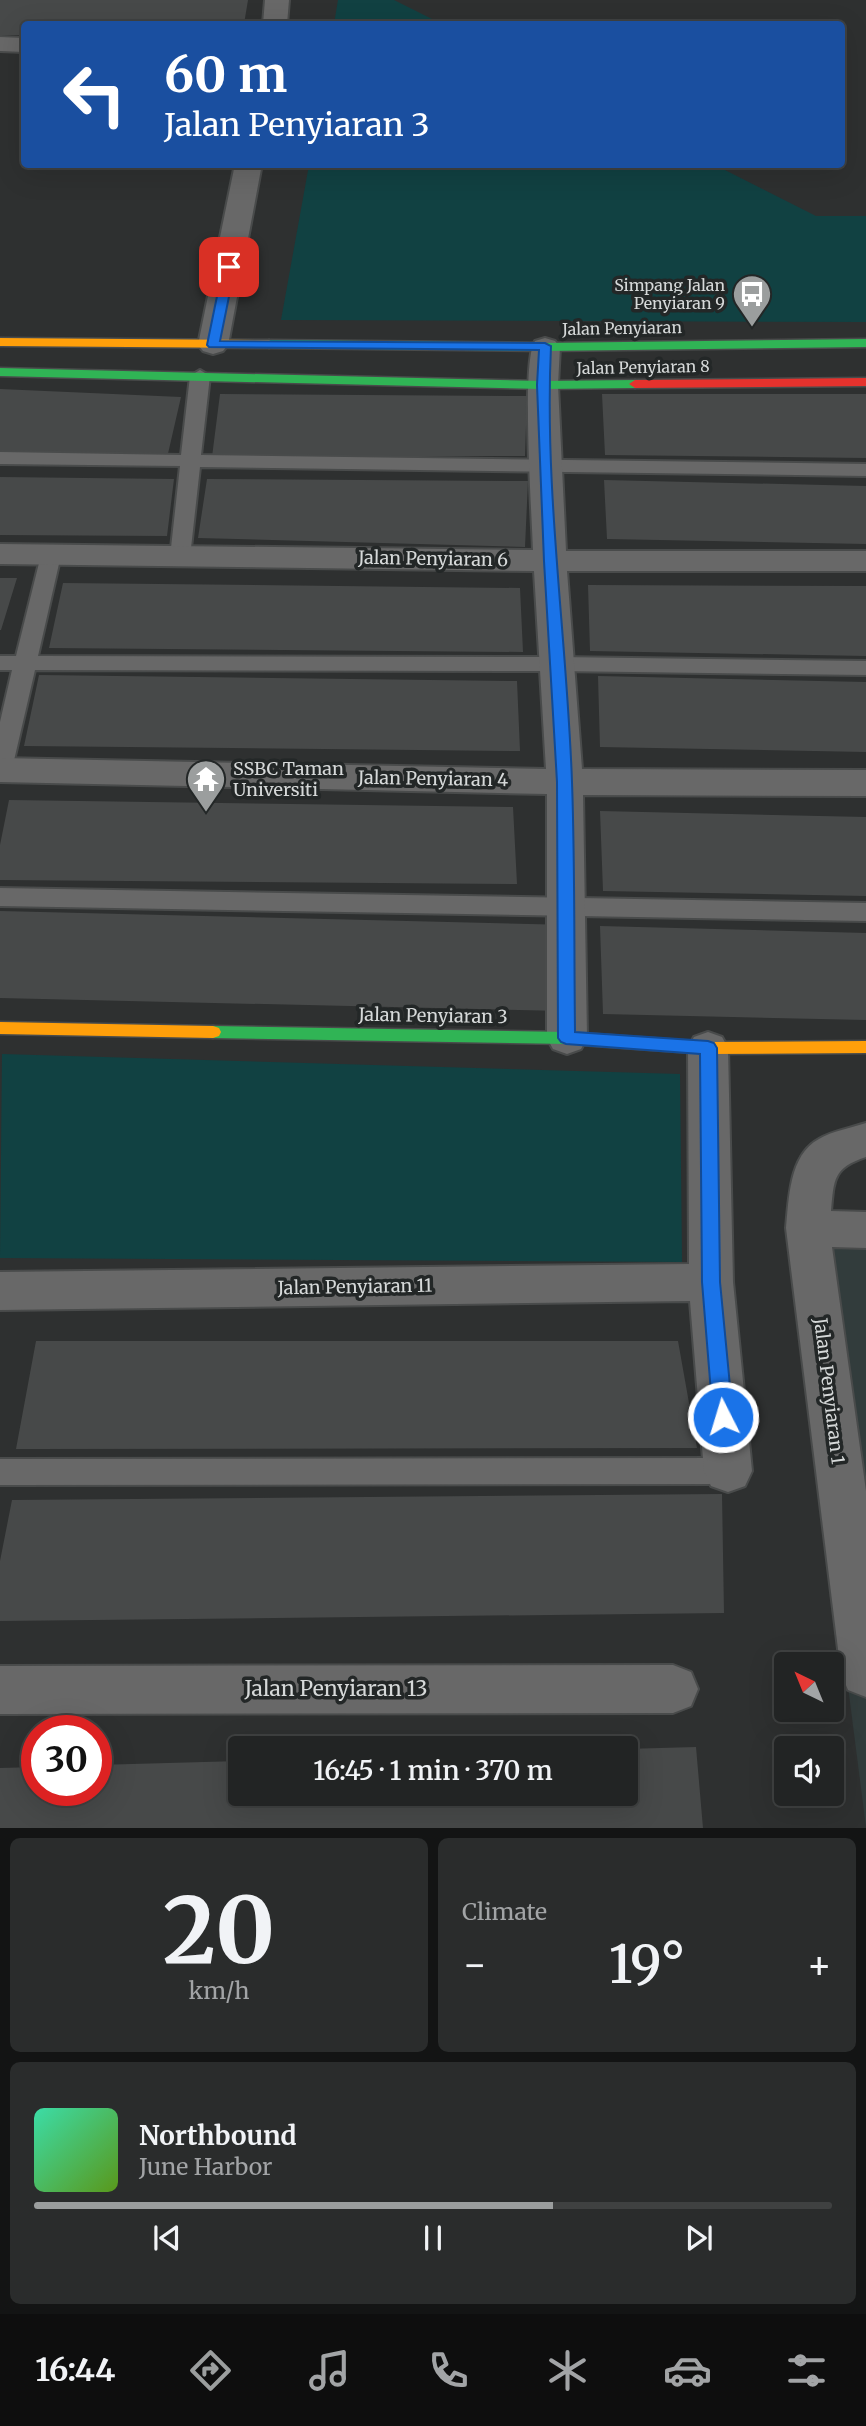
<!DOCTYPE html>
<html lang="en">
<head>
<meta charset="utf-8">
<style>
  :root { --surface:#222424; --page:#2a2c2c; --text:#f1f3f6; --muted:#a2a4a6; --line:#3f4141; --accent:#9b9e9e }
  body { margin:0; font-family:Merriweather,serif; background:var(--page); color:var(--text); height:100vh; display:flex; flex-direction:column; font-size:26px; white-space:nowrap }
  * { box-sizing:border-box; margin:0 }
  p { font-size:23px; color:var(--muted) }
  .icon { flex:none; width:38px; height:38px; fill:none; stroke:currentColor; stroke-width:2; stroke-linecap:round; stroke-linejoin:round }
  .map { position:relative; height:1828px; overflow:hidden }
  .details { display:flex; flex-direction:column; gap:10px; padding:10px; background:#131414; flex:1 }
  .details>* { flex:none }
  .guide { position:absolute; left:21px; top:21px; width:824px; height:147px; border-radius:7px; box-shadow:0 7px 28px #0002,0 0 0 2px var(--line); background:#1a4fa0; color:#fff; overflow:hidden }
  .needle { width:46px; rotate:317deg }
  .tools { position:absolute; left:774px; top:1652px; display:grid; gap:14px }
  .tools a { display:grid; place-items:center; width:70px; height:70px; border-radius:7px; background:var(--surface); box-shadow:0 7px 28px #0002,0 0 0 2px var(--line); font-size:35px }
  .speed { position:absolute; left:21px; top:1715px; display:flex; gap:14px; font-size:35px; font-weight:700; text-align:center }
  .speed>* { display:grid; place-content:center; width:91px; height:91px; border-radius:50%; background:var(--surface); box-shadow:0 7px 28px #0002,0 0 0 2px var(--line); line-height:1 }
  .speed .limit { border:10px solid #d22; background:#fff; color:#111 }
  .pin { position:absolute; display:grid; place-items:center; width:60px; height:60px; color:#fff; margin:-30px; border-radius:14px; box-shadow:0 4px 10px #0006 }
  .me { position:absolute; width:77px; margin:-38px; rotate:355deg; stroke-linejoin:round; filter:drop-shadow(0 0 5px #0008) }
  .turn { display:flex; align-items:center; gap:24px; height:147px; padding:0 28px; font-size:32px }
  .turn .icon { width:91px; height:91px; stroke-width:2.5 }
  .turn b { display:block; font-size:49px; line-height:60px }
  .big { font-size:52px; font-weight:600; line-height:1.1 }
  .details .tile { flex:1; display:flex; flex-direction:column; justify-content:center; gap:10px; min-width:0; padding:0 24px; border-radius:10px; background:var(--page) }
  .details .dial { align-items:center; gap:0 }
  .dial b { font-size:91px; line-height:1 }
  .song { display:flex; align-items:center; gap:21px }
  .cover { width:84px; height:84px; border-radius:10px; background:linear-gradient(135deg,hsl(160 70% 55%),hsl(90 70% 35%)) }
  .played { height:7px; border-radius:4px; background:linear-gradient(90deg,var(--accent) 65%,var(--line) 65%) }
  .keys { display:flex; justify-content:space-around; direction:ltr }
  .heat { display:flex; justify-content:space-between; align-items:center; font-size:38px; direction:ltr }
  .details .tiles { flex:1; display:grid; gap:10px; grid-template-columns:1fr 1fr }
  .tile:last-child { grid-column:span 2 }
  .trip { position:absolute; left:228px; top:1736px; width:410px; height:70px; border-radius:7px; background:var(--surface); box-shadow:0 7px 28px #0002,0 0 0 2px var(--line); font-weight:600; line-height:70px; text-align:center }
  .tabs { display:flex; height:112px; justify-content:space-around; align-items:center; background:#0e0e0e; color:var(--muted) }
  .tabs .icon { width:49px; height:49px }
  .tabs .active { color:var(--accent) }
  .tabs b { font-size:32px; color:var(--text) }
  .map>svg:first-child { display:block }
  .built { fill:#323c3c }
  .green { fill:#114142 }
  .building { fill:#474949 }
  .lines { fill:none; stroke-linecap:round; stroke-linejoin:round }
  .lane-casing { stroke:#494b4b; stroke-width:4 }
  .street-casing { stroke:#494b4b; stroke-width:4 }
  .fast-casing { stroke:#494b4b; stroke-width:3 }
  .slow-casing { stroke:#494b4b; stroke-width:3 }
  .jam-casing { stroke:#494b4b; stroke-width:3 }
  .lane { fill:#686868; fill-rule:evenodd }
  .street { fill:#686868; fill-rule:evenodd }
  .fast { fill:#30b455; fill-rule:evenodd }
  .slow { fill:#ff9f0a; fill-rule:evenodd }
  .jam { fill:#e5322d; fill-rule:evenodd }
  .route { fill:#1a73e8; stroke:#114b97; stroke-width:2 }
  .labels { text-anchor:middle; stroke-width:7; stroke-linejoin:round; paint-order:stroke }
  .far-poi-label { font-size:16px; fill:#d6d9d9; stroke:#232727; text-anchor:end }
  .far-street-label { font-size:16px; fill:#d6d9d9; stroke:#232727 }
  .street-label { font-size:18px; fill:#d6d9d9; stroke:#232727 }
  .poi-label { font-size:18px; fill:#d6d9d9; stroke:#232727; text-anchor:start }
  .near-street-label { font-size:21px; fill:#d6d9d9; stroke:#232727 }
</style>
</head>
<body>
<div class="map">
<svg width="866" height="1828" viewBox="0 0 866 1828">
  <rect width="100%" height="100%" fill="#2e3030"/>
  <!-- built -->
  <path class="built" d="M791 1214 866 1217V1827L811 1397Z"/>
  <!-- green -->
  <path class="green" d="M338 0H394L442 24H334Z
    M309 165H715L816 216H866V322L281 320Z
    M2 1054 680 1074 682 1262 0 1258Z"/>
  <!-- building -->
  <path class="building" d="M0 0H248L244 24H24V35H0Z
    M0 389 181 397 167 458 0 453Z
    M220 394 527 396 525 456 212 457Z
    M602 394H866V458L605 455Z
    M0 477 174 479 167 536 0 535Z
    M207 479 528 481 525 547 198 538Z
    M604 480 866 486V544L607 539Z
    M0 578H17L1 630H0Z
    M63 583 520 588 523 652 49 648Z
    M588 585 866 586V656L590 651Z
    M39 675 517 681 520 751 24 746Z
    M598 676 866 682V752L600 747Z
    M9 800 513 807 517 884 0 880V845Z
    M600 811 866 817V896L603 891Z
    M0 911 571 925 563 1011 0 998Z
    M600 926 866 933V1020L603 1014Z
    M36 1341H678L697 1448 16 1449Z
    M722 1494 724 1613 0 1621V1561L12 1500Z
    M696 1747 703 1828H0V1768L37 1767V1790H96V1765L240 1761V1794H625V1749Z"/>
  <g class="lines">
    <!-- lane casing -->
    <g class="lane-casing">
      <path id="lane" d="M200 370 210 376 201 455 866 464V476L200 467 190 557 187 562H173L170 557 180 466 0 464V452L181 455 190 376Z
        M51 548 58 550 61 555 38 656 557 657 866 661V675L557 671 35 670 12 769 8 775 0 777V722L12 670H0V656H16L41 555 44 550Z
        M0 888 866 903V921L0 906Z
        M728 1458 739 1461 743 1471 739 1481 728 1484 0 1485V1459Z"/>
    </g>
    <!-- street casing -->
    <g class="street-casing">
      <path id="street" d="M265 0H289L287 24H263Z
        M0 37 24 38V52L0 51Z
        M235 164H262L228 345 223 351 213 354 203 351 198 345Z
        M545 338 555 341 560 347 558 385 566 551H866V571H567L582 769 866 770V796L583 795 587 1038 581 1049 567 1054 553 1049 547 1038V794L0 782V758L546 769 534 571 0 564V544L533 550C532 517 521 360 535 341Z
        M708 1032 722 1037 728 1048 733 1282 752 1471 745 1486 728 1492 711 1486 704 1471 690 1301 0 1310V1272L689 1264 688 1048 694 1037Z
        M866 1123V1157C833 1168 834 1179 831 1211L866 1212V1248L832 1247 866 1491V1697L848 1690 841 1673 786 1228C789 1199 789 1155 819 1139 832 1131 851 1128 866 1123Z
        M673 1665 691 1672 698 1689 691 1706 673 1713 0 1714V1666Z"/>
    </g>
    <!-- fast casing -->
    <g class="fast-casing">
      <path id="fast" d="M866 339V347L545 351 269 348 263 344 269 340 545 343Z
        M0 368 543 381 635 380 641 384 635 388 543 389 0 376Z
        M213 1026 567 1032 707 1042 713 1043 715 1048 713 1053 707 1054 567 1044 213 1038 207 1036 205 1032 207 1028Z"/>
    </g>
    <!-- slow casing -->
    <g class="slow-casing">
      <path id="slow" d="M0 338 269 340 275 344 269 348 0 346Z
        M0 1022 213 1026 219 1028 221 1032 219 1036 213 1038 0 1034Z
        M866 1041V1053L707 1054 701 1053 699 1048 701 1043 707 1042Z"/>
    </g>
    <!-- jam casing -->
    <g class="jam-casing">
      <path id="jam" d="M866 378V386L635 388 629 384 635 380Z"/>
    </g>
    <!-- lane -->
    <use href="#lane" class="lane"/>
    <!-- street -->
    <use href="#street" class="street"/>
    <!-- fast -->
    <use href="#fast" class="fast"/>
    <!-- slow -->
    <use href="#slow" class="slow"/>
    <!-- jam -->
    <use href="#jam" class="jam"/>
  </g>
  <!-- route -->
  <path class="route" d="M229 264 235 267 220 341 545 343 551 346C544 492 567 637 572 782 575 865 574 949 575 1032L708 1041 714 1043 717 1048 720 1282 733 1417 730 1423 723 1425 716 1423 713 1417 702 1282 700 1054 566 1044 561 1042 558 1038 557 782 544 561 537 385 539 350 209 347 207 345 223 267Z"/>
  <!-- icons -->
  <defs>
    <g id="bus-pin" transform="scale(2.0125)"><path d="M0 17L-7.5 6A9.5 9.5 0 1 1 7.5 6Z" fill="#9b9e9e" stroke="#232727"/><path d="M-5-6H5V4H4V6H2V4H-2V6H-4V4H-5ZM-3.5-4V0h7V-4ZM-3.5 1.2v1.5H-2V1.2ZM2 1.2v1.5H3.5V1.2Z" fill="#fff"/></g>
    <g id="temple-pin" transform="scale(2.0125)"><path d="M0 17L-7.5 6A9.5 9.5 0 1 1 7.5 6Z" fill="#9b9e9e" stroke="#232727"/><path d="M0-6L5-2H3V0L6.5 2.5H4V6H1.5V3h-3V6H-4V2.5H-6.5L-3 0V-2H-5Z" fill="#fff"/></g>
  </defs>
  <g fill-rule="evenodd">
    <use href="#bus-pin" x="752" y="294"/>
    <use href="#temple-pin" x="206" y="779"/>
  </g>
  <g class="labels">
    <!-- far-poi labels -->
    <g class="far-poi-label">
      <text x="725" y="291">Simpang Jalan<tspan x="725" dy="18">Penyiaran 9</tspan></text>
    </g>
    <!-- far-street labels -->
    <g class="far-street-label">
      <text transform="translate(622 328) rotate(-1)" y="6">Jalan Penyiaran</text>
      <text transform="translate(643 367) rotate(-1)" y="6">Jalan Penyiaran 8</text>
    </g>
    <!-- street labels -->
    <g class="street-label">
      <text transform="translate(433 559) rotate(1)" y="6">Jalan Penyiaran 6</text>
      <text transform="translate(433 779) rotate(1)" y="6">Jalan Penyiaran 4</text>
      <text transform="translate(433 1016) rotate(1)" y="6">Jalan Penyiaran 3</text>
      <text transform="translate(355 1287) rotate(-1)" y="6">Jalan Penyiaran 11</text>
      <text transform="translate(829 1391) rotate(83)" y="6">Jalan Penyiaran 1</text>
    </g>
    <!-- poi labels -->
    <g class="poi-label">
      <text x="233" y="775">SSBC Taman<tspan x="233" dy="21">Universiti</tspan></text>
    </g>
    <!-- near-street labels -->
    <g class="near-street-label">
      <text x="336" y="1696">Jalan Penyiaran 13</text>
    </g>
  </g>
</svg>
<div class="tools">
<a><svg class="needle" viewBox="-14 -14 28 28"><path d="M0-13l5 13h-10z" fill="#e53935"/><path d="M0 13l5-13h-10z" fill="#a2a4a6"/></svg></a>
<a><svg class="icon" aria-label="sound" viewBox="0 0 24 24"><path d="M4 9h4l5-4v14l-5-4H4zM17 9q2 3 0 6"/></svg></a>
</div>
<div class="speed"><div class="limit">30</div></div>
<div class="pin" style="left:229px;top:267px;background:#d93025"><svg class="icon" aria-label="arrive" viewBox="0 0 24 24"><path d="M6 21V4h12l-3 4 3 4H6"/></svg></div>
<svg class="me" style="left:723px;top:1417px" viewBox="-20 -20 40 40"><circle r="17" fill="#1a73e8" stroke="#fff" stroke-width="3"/><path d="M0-11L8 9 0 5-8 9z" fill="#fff"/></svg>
<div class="trip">16:45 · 1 min · 370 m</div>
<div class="guide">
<div class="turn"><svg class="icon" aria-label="left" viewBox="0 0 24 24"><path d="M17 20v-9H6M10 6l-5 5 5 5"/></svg><div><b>60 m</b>Jalan Penyiaran 3</div></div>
</div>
</div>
<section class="details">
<div class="tiles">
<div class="tile dial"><b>20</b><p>km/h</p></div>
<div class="tile"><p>Climate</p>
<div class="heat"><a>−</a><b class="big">19°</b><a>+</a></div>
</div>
<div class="tile">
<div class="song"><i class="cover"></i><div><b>Northbound</b><p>June Harbor</p></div></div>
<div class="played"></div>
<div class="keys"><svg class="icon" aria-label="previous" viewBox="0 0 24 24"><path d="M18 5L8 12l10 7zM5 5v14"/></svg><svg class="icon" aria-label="pause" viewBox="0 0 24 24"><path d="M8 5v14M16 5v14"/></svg><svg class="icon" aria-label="next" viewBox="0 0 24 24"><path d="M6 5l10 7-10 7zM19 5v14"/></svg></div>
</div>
</div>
</section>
<nav class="tabs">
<b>16:44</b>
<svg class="icon active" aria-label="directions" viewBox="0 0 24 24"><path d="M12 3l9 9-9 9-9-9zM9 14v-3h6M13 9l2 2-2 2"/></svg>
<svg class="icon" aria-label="music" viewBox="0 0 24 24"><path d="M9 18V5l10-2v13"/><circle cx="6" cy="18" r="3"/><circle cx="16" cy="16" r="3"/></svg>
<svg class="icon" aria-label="phone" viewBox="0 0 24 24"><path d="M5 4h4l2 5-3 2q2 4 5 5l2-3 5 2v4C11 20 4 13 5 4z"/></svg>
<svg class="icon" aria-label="climate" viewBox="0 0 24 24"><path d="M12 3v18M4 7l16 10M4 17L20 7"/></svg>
<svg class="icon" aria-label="car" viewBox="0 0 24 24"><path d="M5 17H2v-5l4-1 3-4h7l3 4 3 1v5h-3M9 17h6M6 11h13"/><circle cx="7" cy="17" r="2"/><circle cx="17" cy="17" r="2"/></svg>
<svg class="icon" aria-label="filters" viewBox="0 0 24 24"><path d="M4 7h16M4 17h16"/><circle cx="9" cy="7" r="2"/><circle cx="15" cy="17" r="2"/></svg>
</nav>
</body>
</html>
